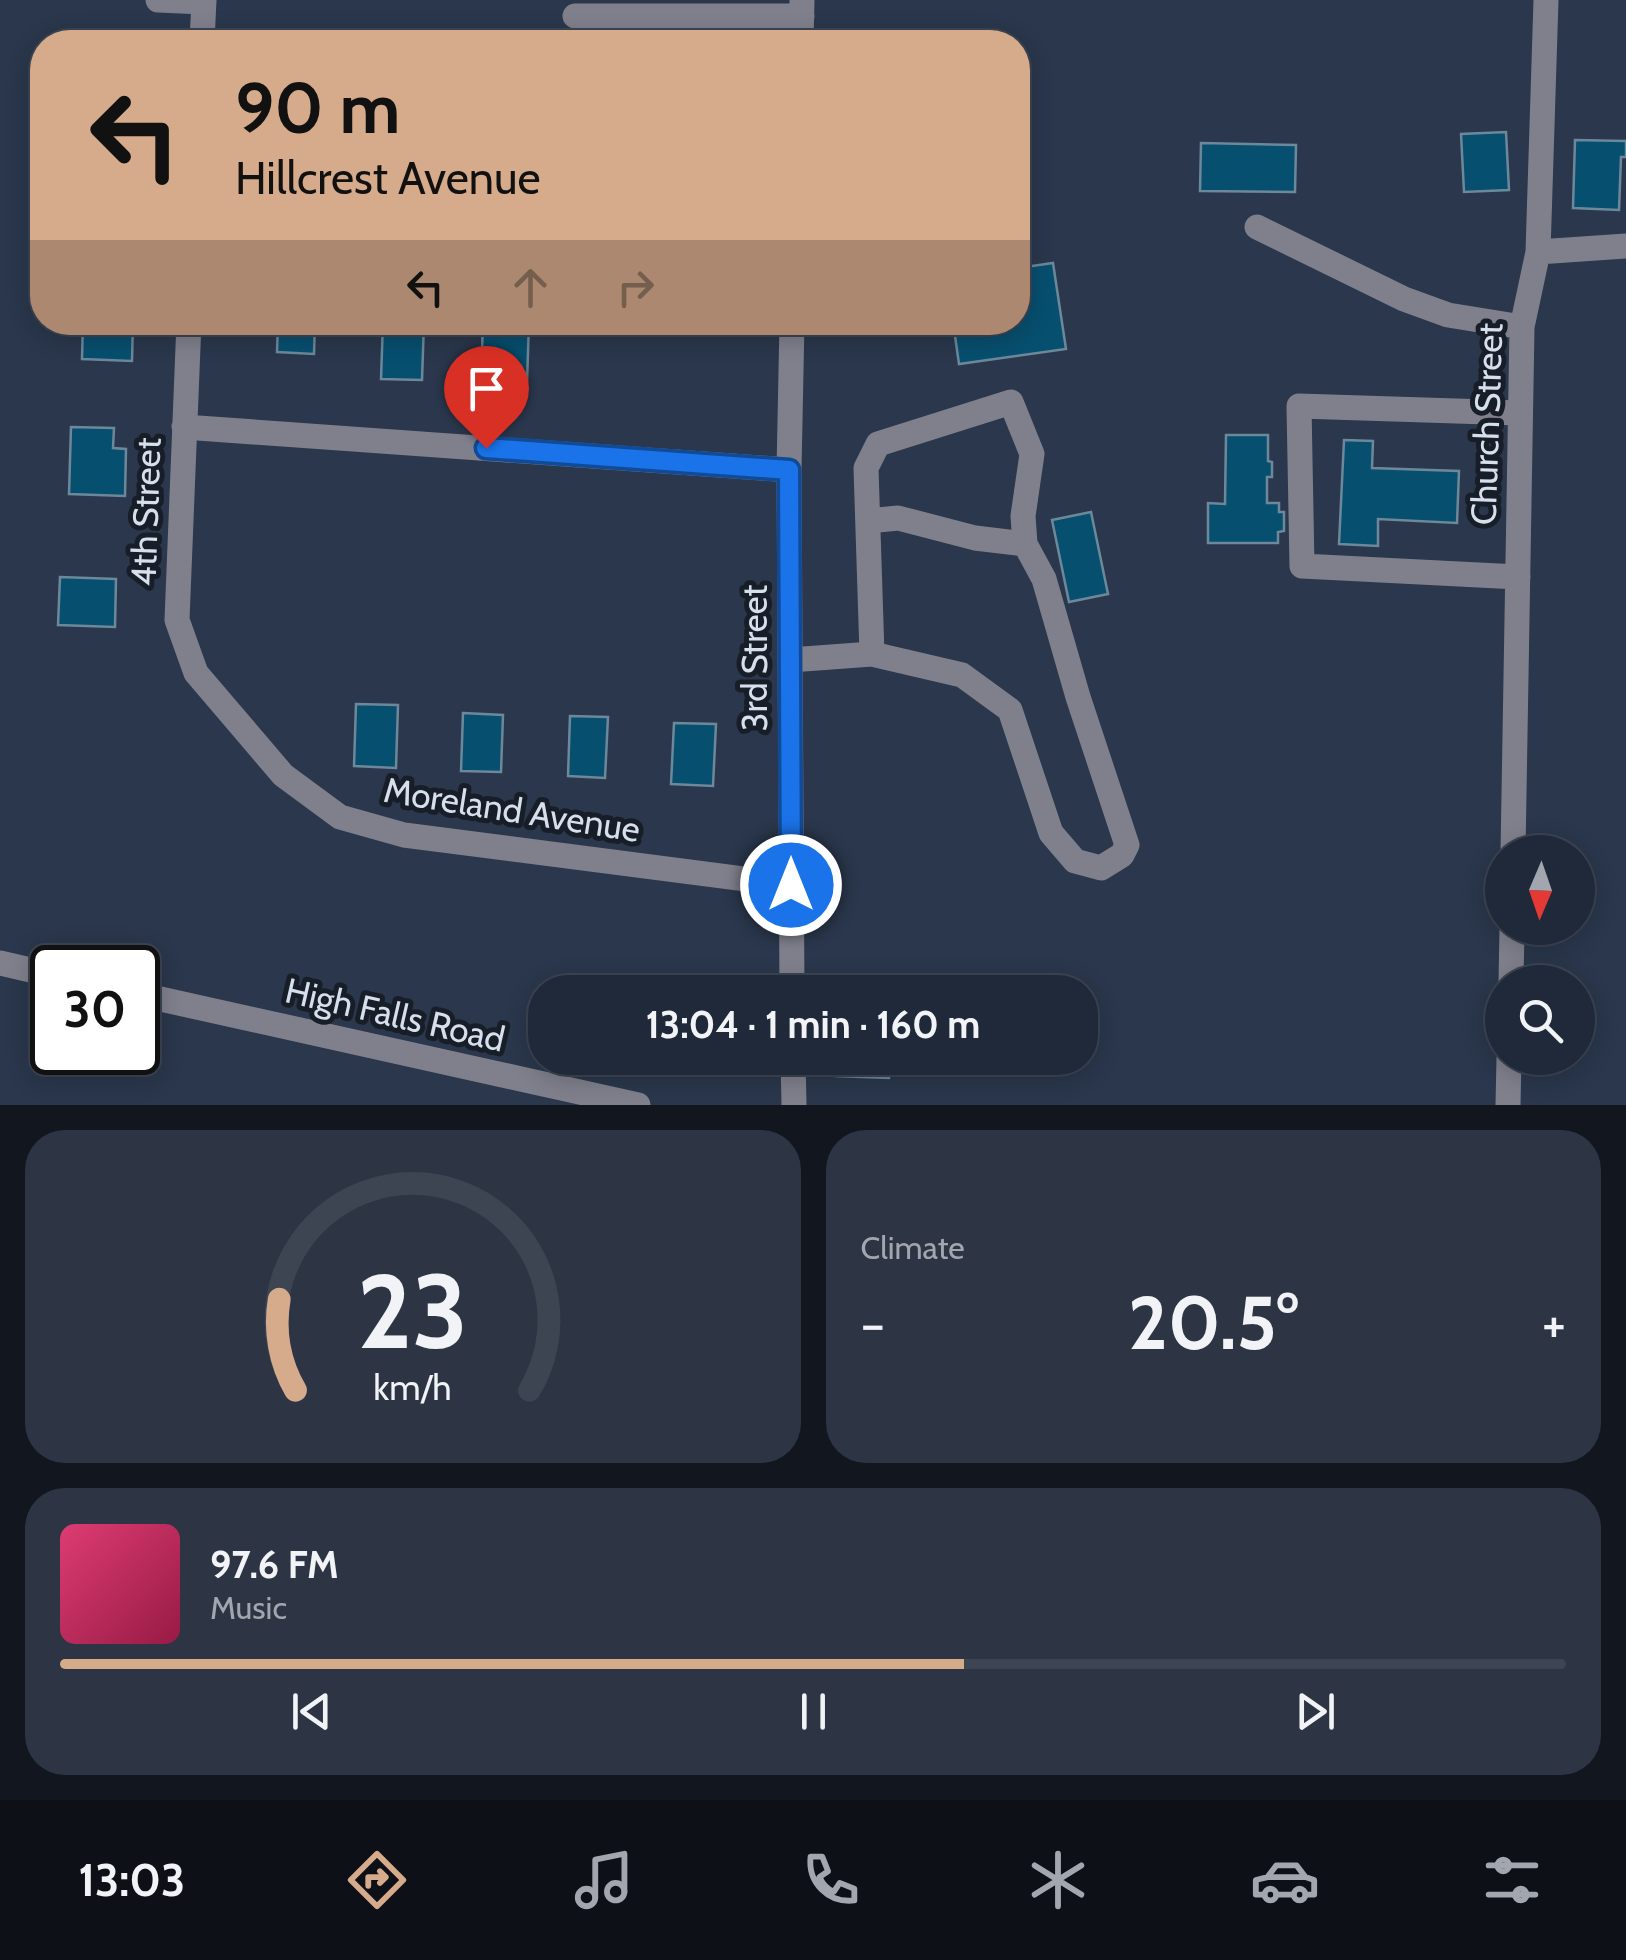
<!DOCTYPE html>
<html lang="en">
<head>
<meta charset="utf-8">
<style>
  :root { --surface:#202939; --page:#2d3544; --text:#f1f3f6; --muted:#a2a6ae; --line:#3d4553; --accent:#d6ab8b }
  body { margin:0; font-family:Cabin,sans-serif; background:var(--page); color:var(--text); height:100vh; display:flex; flex-direction:column; font-size:38px; white-space:nowrap }
  * { box-sizing:border-box; margin:0 }
  p { font-size:32px; color:var(--muted) }
  .icon { flex:none; width:55px; height:55px; fill:none; stroke:currentColor; stroke-width:2; stroke-linecap:round; stroke-linejoin:round }
  .map { position:relative; height:1105px; overflow:hidden }
  .drawer { display:flex; flex-direction:column; gap:25px; padding:25px; background:#12171f; flex:1 }
  .drawer>* { flex:none }
  .top-card { position:absolute; left:30px; top:30px; width:1000px; height:305px; border-radius:40px; box-shadow:0 5px 25px #0003,0 0 0 2px var(--line); background:#d6ab8b; color:#111; overflow:hidden }
  .needle { width:65px; rotate:182deg }
  .fabs { position:absolute; left:1485px; top:835px; display:grid; gap:20px }
  .fabs a { display:grid; place-items:center; width:110px; height:110px; border-radius:50%; background:var(--surface); box-shadow:0 5px 25px #0003,0 0 0 2px var(--line); font-size:50px }
  .speed { position:absolute; left:30px; top:945px; display:flex; gap:20px; font-size:50px; font-weight:700; text-align:center }
  .speed>* { display:grid; place-content:center; width:130px; height:130px; border-radius:50%; background:var(--surface); box-shadow:0 5px 25px #0003,0 0 0 2px var(--line); line-height:1 }
  .speed .limit { border:5px solid #111; border-radius:15px; background:#fff; color:#111 }
  .pin { position:absolute; display:grid; place-items:center; width:85px; height:85px; color:#fff; margin:-102px -42px; border-radius:50% 50% 50% 0; rotate:-45deg; box-shadow:0 0 10px #0007 }
  .pin .icon { rotate:45deg }
  .me { position:absolute; width:110px; margin:-55px; rotate:0deg; stroke-linejoin:round; filter:drop-shadow(0 0 8px #0008) }
  .turn { display:flex; align-items:center; gap:35px; height:210px; padding:0 40px; font-size:45px }
  .turn .icon { width:130px; height:130px; stroke-width:2.5 }
  .turn b { display:block; font-size:70px; line-height:85px }
  .lanes { display:flex; align-items:center; height:95px; padding:0 40px; background:#0003; justify-content:center; gap:50px; direction:ltr }
  .lanes .off { opacity:.35 }
  .big { font-size:75px; font-weight:700; line-height:1.1 }
  .drawer .widget { flex:1; display:flex; flex-direction:column; justify-content:center; gap:15px; min-width:0; padding:0 35px; border-radius:40px; background:var(--page) }
  .drawer .dial { align-items:center; gap:0 }
  .dial svg { height:260px; overflow:visible; fill:none; stroke:var(--line); stroke-width:7; stroke-linecap:round; text-anchor:middle }
  .dial text { fill:var(--text); stroke:none }
  .song { display:flex; align-items:center; gap:30px }
  .cover { width:120px; height:120px; border-radius:15px; background:linear-gradient(135deg,hsl(340 70% 55%),hsl(340 70% 35%)) }
  .played { height:10px; border-radius:5px; background:linear-gradient(90deg,var(--accent) 60%,var(--line) 60%) }
  .keys { display:flex; justify-content:space-around; direction:ltr }
  .heat { display:flex; justify-content:space-between; align-items:center; font-size:55px; direction:ltr }
  .drawer .tiles { flex:1; display:grid; gap:25px; grid-template-columns:1fr 1fr }
  .widget:last-child { grid-column:span 2 }
  .trip { position:absolute; left:528px; top:975px; width:570px; height:100px; border-radius:40px; background:var(--surface); box-shadow:0 5px 25px #0003,0 0 0 2px var(--line); font-weight:700; line-height:100px; text-align:center }
  .tabs { display:flex; height:160px; justify-content:space-around; align-items:center; background:#0d1017; color:var(--muted) }
  .tabs .icon { width:70px; height:70px }
  .tabs .active { color:var(--accent) }
  .tabs b { font-size:45px; color:var(--text) }
  .map>svg:first-child { display:block }
  .building { fill:#074f6f; stroke:#6c889a; stroke-width:2.5 }
  .lines { fill:none; stroke-linecap:round; stroke-linejoin:round }
  .minor { stroke:#7f808c; stroke-width:25 }
  .route-casing { stroke:#114b97; stroke-width:25 }
  .route { stroke:#1a73e8; stroke-width:18 }
  .labels { text-anchor:middle; stroke-width:10; stroke-linejoin:round; paint-order:stroke }
  .street-label { font-size:35px; fill:#d6dfec; stroke:#181e28 }
</style>
</head>
<body>
<div class="map">
<svg width="1626" height="1105" viewBox="0 0 1626 1105">
  <rect width="100%" height="100%" fill="#2a374c"/>
  <!-- building -->
  <path class="building" d="M621 25 730 29V42H620Z
    M1506 132 1509 190 1464 192 1461 134Z
    M1575 140 1626 141V157H1621L1619 210 1573 208Z
    M1201 143 1296 145 1295 192 1200 191Z
    M1053 263 1066 349 959 364 953 322H1018V268Z
    M83 322H133L132 361 82 359Z
    M278 322H315L314 354 277 352Z
    M383 322H424L422 380 381 379Z
    M483 322H529L527 382 481 381Z
    M71 427 114 428 113 448 126 449 125 496 69 494Z
    M1226 435H1268V461L1272 462V477H1267V503H1279V512H1284V531L1278 532V543H1208V503L1225 504Z
    M1344 440 1373 441 1372 468 1459 471 1457 523 1378 519V546L1339 544Z
    M1091 512 1108 594 1069 602 1052 520Z
    M60 577 116 579 115 627 58 625Z
    M356 704 398 705 396 768 354 766Z
    M463 713 503 715 501 772 461 771Z
    M570 716 608 717 605 778 568 776Z
    M674 723 716 724 713 786 671 784Z
    M727 1058H774V1066L727 1063Z
    M837 1058H890L889 1078 836 1076Z"/>
  <g class="lines">
    <!-- minor -->
    <path class="minor" d="M158 0 204 2
      M575 16H802
      M202 42 204 0
      M801 42 802 0
      M1257 227 1404 299 1448 315 1522 327
      M1538 252 1626 246
      M189 322 177 620 196 673 283 775 340 817 404 835 791 885
      M184 427 789 470
      M868 521 898 518 975 538 1025 544
      M1518 577 1302 566 1299 406 1519 413
      M790 660 872 654 866 468 878 444 1011 402 1032 454 1023 516 1025 544 1044 579 1078 697 1127 845 1122 855 1101 868 1075 861 1051 833 1010 710 962 675 872 654
      M1513 852 1522 327 1538 252 1546 0
      M0 963 52 975
      M1511 982 1512 928
      M792 992 789 470 792 322
      M138 994 638 1105
      M793 1058 794 1105
      M1508 1105 1509 1058"/>
  </g>
  <g class="lines">
    <!-- route casing -->
    <g class="route-casing">
      <path id="route" d="M486 448 789 470 791 885"/>
    </g>
    <!-- route -->
    <use href="#route" class="route"/>
  </g>
  <g class="labels">
    <!-- street labels -->
    <g class="street-label">
      <text transform="translate(1487 424) rotate(-88)" y="12">Church Street</text>
      <text transform="translate(146 512) rotate(-88)" y="12">4th Street</text>
      <text transform="translate(755 658) rotate(-90)" y="12">3rd Street</text>
      <text transform="translate(512 810) rotate(9)" y="12">Moreland Avenue</text>
      <text transform="translate(395 1015) rotate(13)" y="12">High Falls Road</text>
    </g>
  </g>
</svg>
<div class="fabs">
<a><svg class="needle" viewBox="-14 -14 28 28"><path d="M0-13l5 13h-10z" fill="#e53935"/><path d="M0 13l5-13h-10z" fill="#a2a6ae"/></svg></a>
<a><svg class="icon" aria-label="search" viewBox="0 0 24 24"><circle cx="10" cy="10" r="6"/><path d="M15 15l6 6"/></svg></a>
</div>
<div class="speed"><div class="limit">30</div></div>
<div class="pin" style="left:486px;top:448px;background:#d93025"><svg class="icon" aria-label="arrive" viewBox="0 0 24 24"><path d="M6 21V4h12l-3 4 3 4H6"/></svg></div>
<svg class="me" style="left:791px;top:885px" viewBox="-20 -20 40 40"><circle r="17" fill="#1a73e8" stroke="#fff" stroke-width="3"/><path d="M0-11L8 9 0 5-8 9z" fill="#fff"/></svg>
<div class="trip">13:04 · 1 min · 160 m</div>
<div class="top-card">
<div class="turn"><svg class="icon" aria-label="left" viewBox="0 0 24 24"><path d="M17 20v-9H6M10 6l-5 5 5 5"/></svg><div><b>90 m</b>Hillcrest Avenue</div></div>
<div class="lanes"><svg class="icon" aria-label="left" viewBox="0 0 24 24"><path d="M17 20v-9H6M10 6l-5 5 5 5"/></svg><svg class="icon off" aria-label="ahead" viewBox="0 0 24 24"><path d="M12 20V5M6 11l6-6 6 6"/></svg><svg class="icon off" aria-label="right" viewBox="0 0 24 24"><path d="M7 20v-9h11M14 6l5 5-5 5"/></svg></div>
</div>
</div>
<section class="drawer">
<div class="tiles">
<div class="widget dial"><svg viewBox="0 0 100 80">
<path d="M14 69A42 42 0 1 1 86 69"/>
<path d="M14 69A42 42 0 0 1 9 41" stroke="#d6ab8b"/>
<text x="50" y="56" font-size="32" font-weight="700">23</text>
<text x="50" y="72" font-size="11">km/h</text>
</svg></div>
<div class="widget"><p>Climate</p>
<div class="heat"><a>−</a><b class="big">20.5°</b><a>+</a></div>
</div>
<div class="widget">
<div class="song"><i class="cover"></i><div><b>97.6 FM</b><p>Music</p></div></div>
<div class="played"></div>
<div class="keys"><svg class="icon" aria-label="previous" viewBox="0 0 24 24"><path d="M18 5L8 12l10 7zM5 5v14"/></svg><svg class="icon" aria-label="pause" viewBox="0 0 24 24"><path d="M8 5v14M16 5v14"/></svg><svg class="icon" aria-label="next" viewBox="0 0 24 24"><path d="M6 5l10 7-10 7zM19 5v14"/></svg></div>
</div>
</div>
</section>
<nav class="tabs">
<b>13:03</b>
<svg class="icon active" aria-label="directions" viewBox="0 0 24 24"><path d="M12 3l9 9-9 9-9-9zM9 14v-3h6M13 9l2 2-2 2"/></svg>
<svg class="icon" aria-label="music" viewBox="0 0 24 24"><path d="M9 18V5l10-2v13"/><circle cx="6" cy="18" r="3"/><circle cx="16" cy="16" r="3"/></svg>
<svg class="icon" aria-label="phone" viewBox="0 0 24 24"><path d="M5 4h4l2 5-3 2q2 4 5 5l2-3 5 2v4C11 20 4 13 5 4z"/></svg>
<svg class="icon" aria-label="climate" viewBox="0 0 24 24"><path d="M12 3v18M4 7l16 10M4 17L20 7"/></svg>
<svg class="icon" aria-label="car" viewBox="0 0 24 24"><path d="M5 17H2v-5l4-1 3-4h7l3 4 3 1v5h-3M9 17h6M6 11h13"/><circle cx="7" cy="17" r="2"/><circle cx="17" cy="17" r="2"/></svg>
<svg class="icon" aria-label="filters" viewBox="0 0 24 24"><path d="M4 7h16M4 17h16"/><circle cx="9" cy="7" r="2"/><circle cx="15" cy="17" r="2"/></svg>
</nav>
</body>
</html>
